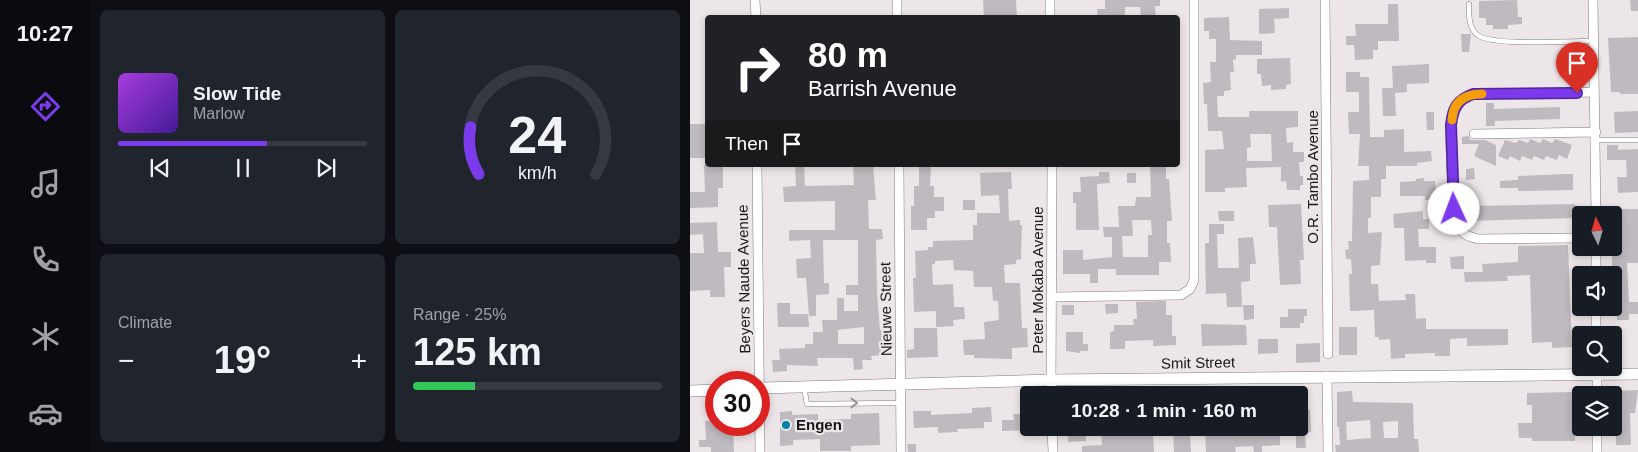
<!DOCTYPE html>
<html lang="en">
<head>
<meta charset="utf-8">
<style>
  :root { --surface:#171b24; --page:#20242c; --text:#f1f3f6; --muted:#9ea1a6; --line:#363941; --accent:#7c3aed }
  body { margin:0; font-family:Arial,sans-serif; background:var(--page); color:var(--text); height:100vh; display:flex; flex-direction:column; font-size:19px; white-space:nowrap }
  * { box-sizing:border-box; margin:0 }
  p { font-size:16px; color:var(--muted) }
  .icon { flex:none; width:28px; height:28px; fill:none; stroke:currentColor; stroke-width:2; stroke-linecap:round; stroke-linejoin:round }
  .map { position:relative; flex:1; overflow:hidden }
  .side { display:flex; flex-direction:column; gap:10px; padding:10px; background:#0d0f14; width:600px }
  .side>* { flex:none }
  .top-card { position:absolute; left:15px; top:15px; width:475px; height:152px; border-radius:5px; box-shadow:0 2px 8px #0003; background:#202124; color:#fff; overflow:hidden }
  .needle { width:32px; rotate:355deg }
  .fabs { position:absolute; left:882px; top:206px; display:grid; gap:10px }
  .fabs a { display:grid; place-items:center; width:50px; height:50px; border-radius:5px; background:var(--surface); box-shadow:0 2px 8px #0003; font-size:25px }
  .speed { position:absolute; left:15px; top:371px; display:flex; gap:10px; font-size:25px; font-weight:700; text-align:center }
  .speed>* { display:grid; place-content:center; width:65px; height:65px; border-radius:50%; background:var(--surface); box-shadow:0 2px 8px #0003; line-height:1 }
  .speed .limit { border:8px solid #d22; background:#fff; color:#111 }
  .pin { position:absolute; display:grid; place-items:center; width:42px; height:42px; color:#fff; margin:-51px -21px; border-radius:50% 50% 50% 0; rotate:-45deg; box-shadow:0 0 5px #0007 }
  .pin .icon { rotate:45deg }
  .me { position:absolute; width:55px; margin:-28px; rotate:358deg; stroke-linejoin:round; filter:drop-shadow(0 0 4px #0008) }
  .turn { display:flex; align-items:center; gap:18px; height:105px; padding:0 20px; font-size:22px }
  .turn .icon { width:65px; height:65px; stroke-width:2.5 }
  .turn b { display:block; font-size:35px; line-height:42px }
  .then { display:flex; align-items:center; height:48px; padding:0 20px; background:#0003; gap:10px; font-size:19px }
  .big { font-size:38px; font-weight:600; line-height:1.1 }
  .side .tile { flex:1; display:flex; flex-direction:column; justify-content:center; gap:8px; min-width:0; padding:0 18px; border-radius:8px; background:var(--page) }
  .side .dial { align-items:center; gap:0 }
  .dial svg { height:130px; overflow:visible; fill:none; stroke:var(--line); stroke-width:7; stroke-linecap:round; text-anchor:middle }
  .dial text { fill:var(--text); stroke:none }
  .song { display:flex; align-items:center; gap:15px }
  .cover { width:60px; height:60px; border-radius:8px; background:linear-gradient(135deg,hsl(280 70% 55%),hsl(260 70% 35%)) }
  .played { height:5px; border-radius:2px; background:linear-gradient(90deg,var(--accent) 60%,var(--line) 60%) }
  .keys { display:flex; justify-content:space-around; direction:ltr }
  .heat { display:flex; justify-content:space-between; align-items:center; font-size:28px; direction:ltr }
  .charge { height:8px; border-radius:4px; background:linear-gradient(90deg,#34c759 25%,var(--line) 0) }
  .side .tiles { flex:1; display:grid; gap:10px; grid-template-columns:repeat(2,1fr) }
  .trip { position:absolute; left:330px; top:386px; width:288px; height:50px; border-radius:5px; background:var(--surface); box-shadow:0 2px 8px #0003; font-weight:600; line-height:50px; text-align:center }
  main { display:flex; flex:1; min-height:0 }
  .tabs { display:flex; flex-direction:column; width:90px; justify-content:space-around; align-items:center; background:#090b0e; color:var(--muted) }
  .tabs .icon { width:35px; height:35px }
  .tabs .current { color:var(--accent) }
  .tabs b { font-size:22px; color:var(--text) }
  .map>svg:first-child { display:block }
  .building { fill:#bfbabf; fill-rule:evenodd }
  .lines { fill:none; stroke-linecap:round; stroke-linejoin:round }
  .service-casing { stroke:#80797c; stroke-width:5.5 }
  .minor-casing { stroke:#80797c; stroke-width:10 }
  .tertiary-casing { stroke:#80797c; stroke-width:12 }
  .service { stroke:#fff; stroke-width:4.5 }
  .minor { stroke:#fff; stroke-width:9 }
  .tertiary { stroke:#fff; stroke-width:11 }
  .oneway { stroke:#989697 }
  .route-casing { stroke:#51269a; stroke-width:12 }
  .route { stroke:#7c3aed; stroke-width:9 }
  .slow { stroke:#f59e0b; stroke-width:9 }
  .poi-dot { fill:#0083a6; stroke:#ede6e9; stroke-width:2 }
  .labels { text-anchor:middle; stroke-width:4.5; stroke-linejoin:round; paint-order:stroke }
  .street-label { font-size:15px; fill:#191617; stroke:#ede6e9 }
  .poi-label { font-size:15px; font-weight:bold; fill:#191617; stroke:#ede6e9; text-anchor:start }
</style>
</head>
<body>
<main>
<nav class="tabs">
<b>10:27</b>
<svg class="icon current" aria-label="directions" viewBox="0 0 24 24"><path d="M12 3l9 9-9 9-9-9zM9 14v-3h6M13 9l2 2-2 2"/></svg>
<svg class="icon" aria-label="music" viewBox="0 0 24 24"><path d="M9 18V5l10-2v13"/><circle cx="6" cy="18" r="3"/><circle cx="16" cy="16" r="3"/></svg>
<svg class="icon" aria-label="phone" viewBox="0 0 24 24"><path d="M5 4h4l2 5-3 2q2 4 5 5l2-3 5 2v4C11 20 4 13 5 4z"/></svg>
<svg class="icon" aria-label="climate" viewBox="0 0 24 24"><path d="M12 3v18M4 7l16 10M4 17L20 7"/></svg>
<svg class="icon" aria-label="car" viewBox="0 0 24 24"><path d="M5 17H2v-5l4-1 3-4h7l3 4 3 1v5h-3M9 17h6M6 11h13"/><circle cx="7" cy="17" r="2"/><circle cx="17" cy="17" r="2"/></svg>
</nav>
<section class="side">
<div class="tiles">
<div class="tile">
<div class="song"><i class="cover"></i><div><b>Slow Tide</b><p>Marlow</p></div></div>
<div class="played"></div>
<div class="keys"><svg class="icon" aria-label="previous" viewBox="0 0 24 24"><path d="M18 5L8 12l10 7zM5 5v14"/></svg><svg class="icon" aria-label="pause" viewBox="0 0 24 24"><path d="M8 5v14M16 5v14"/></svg><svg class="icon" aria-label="next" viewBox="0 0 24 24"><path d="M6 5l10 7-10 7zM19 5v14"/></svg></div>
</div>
<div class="tile dial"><svg viewBox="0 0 100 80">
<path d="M14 69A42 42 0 1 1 86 69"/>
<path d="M14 69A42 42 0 0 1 9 40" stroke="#7c3aed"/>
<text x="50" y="56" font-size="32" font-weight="700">24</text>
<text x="50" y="72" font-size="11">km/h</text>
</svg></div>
<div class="tile"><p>Climate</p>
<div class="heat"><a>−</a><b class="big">19°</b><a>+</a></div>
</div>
<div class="tile"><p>Range · 25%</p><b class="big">125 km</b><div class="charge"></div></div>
</div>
</section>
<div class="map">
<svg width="948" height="452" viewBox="0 0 948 452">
  <rect width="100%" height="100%" fill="#ede6e9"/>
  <!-- building -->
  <path class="building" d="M293 0H326L327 18H294Z
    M415 0H470V6H465L466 18H451L450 7H435V18H408L407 9H415Z
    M827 0 828 17H832V24L818 25V29H803V25H796V18H789V1Z
    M940 0H948V11H941Z
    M698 4H708L709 41H688V50H683V59L665 60 664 45H656V36H666L665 24H698Z
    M599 8V18L584 19 585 33 569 34V9Z
    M539 17 540 40 572 41V55H546V59L543 60 544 72H540L541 90 534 91V96H527L528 117H559V111H608V127L596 128 597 143 603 142V152H614V162H609L610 176H613V185H610V190H597L596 181 591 182V167L556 168 557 187 535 188V192H515V150L534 149 532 131H518L517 104H514L513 83 521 82 520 62H526V39H519V31H514V18ZM560 134H581L582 161H557V148L561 147Z
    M771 34H781L779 52H772Z
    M948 37V94H930V92H921L918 38Z
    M600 58 601 84 596 85V89L581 90V85L572 86 571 74H567V59Z
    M739 64V83L717 84V92L705 93 706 116H693L692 88H703L702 66Z
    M656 72H670V77H679L680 137H694V130L714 129V152L741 151 742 161 727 163V166H696V179H691V197H681V218H678V233L692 232 690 265 681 266V284H688L689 301 716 300 715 294H725L726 319 736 318V329H818V345L777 346V338L760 339V356H745V353L715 354V358L701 359 700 339 689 340V337H685L684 310 660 311 659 274H662L661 259H656L655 250 659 249 658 241H662L663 181 679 180V166H668L670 134H659L658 112H669V92H656Z
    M796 103H804V109L870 107V119L805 121V126H796Z
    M948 111V132L925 133 924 112Z
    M736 112H744V130H737Z
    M0 124H18V158H0Z
    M778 136 781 140H795L806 145V166L784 156 789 144H772V137Z
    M840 139 850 143 853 139 862 143 865 139 882 145 877 159 869 155 867 160 856 156 854 160 844 156 842 160 832 156 830 161 820 156 818 160 808 156 815 140 826 143 829 140 838 143Z
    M917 145H928V150L948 149V192L928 193 927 177H937L936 160H917Z
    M14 165H33V188H28V207L0 208V192H15Z
    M105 165H114L115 186 164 185 163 165H183L186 200H178L179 229H192L193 239 186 240 187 292 190 330H198L199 350H193V355L181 356 182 360H172L173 369 164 370 163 358H127L128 366 97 365V371L83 372 82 360H90L89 349 115 348V344H123V332H133L132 320H147V298H154V311H168V295H156V285H168V240H133L134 283H139V294L126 295V316H119L116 278H107L106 259 121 258 120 240 99 241V230H145V201L94 202 93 187 106 186ZM174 327V344H148V330Z
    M229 165H241L240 186H244V197H254V211H245V218H237V230H221V206H224V186H229Z
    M460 165H476V179H479L482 221H477V243H480L481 262H469V275H426V269H408V283H400V274H373V250H393V260L422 257V237H414L413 227H429L428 206H445L446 197H461ZM442 220H461L462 235H458V257H433L432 236H443Z
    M784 168 785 179 776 180V169Z
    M321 172 322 189H318L319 221 330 220V225H332L331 259 326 260V264L314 265 315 283H330L332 328H337L338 347 322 348V359L284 358V355H274L273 340 295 339 294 322 309 320 308 301H303L302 287H284L283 271 264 270 263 260 245 261V264H242L243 285 263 284 264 307H274L275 319 263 320 264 326 246 327V311L224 312 223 278H226L225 251 238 250V247H243V241L283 240V225H287V213H310L309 195 291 196 290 173Z
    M409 172H419L420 183 407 184 409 230H386V203H383V192H391L390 177 409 176Z
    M437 173H446V183H437Z
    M875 174H883V190L828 191V188H810V181L828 180V176Z
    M734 178V181H745L746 200H735V196H710V182L726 181V179Z
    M273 200H285V210H273Z
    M611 204 614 260H610L611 284 590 285 587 227H579L578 205Z
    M885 204 886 218 776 221V206Z
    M931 209H948V263H937L939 302H948V314H939V320H927L926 288H924L922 275V248H924V235L931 234Z
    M528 211H544V221H529Z
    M733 211V219H739V229H728L729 247H746V263H736V260L715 261 714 228H704L703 214Z
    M27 222 28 252H41V267H34L35 297H20V290L0 291V253H14L13 234 0 235V223Z
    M519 224H534V234H527L528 268H549L548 238 563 237 566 264H560V281L551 282 552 307H537L536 293 516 294 515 243H519Z
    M878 245 882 347 862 348V342L842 343 840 275 817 276 818 281 775 282 774 272H793L792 264 828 262V246Z
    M774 256V269H761L760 257Z
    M476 301V315H482V336H486V345L463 346V340L435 341V349H420V332L424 331V325H444L443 319H447L446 302Z
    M87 303H100V314H118L119 327H88Z
    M415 304H428V313L416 314Z
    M372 305H384V315H372Z
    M553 305H564V319L554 320Z
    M598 309H617V316H614V323H610V328H590V317H598Z
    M511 324 556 325 557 345 512 346Z
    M649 327H667V355H649Z
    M224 328H247L248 357 217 358V350L224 349Z
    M376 332H393V344H398V351H390V353L376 351Z
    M568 339H588V353L568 354Z
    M630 343V362L606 363V344Z
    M948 390 945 413H940L941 445H926L925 391Z
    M662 391 663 402 723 403 724 439H728L729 452H646L645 445H650L649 427H647V392ZM680 420 681 438 657 440 656 422ZM708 421V438H694L693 422Z
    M884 392 885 441H842V438H829L828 423H842V405H837V393Z
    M301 407 302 422H294V428L267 429 268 432 248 433V427L224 428 223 411H241V415L282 413V408Z
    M620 409 621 432 615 433 616 448H606V428H609V410Z
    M102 411V415L128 414V420L161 419V414L189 413 190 445 161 446V451H130V439L103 440V445L90 446V412Z
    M323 414H339V430L312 431V420H324Z
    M15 421H26V425H43L44 452H21V447H9V440H16Z
    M378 428H395L396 441 378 442Z
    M411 428H468V434L463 435 464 452H392V446L412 445Z
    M483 428H515V433L500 434 501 452H484Z
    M515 428H590V445L572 446V452H564L563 446 545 447 546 452H516Z
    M217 444H226V452H218Z"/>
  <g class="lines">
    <!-- service casing -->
    <g class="service-casing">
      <path id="service" d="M779 4C779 15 778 29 789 36 806 46 880 41 904 41
        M906 140H948
        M114 387 117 404 211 403"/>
    </g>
    <!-- minor casing -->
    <g class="minor-casing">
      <path id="minor" d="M65 0 66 18
        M207 0V18
        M360 0V18
        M635 0 638 354
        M903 0 906 215
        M784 134 906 132
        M67 165 70 452
        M209 165 211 452
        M891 238 788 239C781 237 773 235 769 228 762 217 759 128 762 114 765 102 773 97 783 94L904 92
        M906 248V275
        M363 297 491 295 500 289 504 280V0
        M906 308V335
        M907 368V395
        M637 376 638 452
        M361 395 362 165
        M362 428 363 452
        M907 428V452"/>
    </g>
    <!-- tertiary casing -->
    <g class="tertiary-casing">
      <path id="tertiary" d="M69 388 361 380 948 374
        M0 391 26 390"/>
    </g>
    <!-- service -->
    <use href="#service" class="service"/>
    <!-- minor -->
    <use href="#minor" class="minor"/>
    <!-- tertiary -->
    <use href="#tertiary" class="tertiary"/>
  </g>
  <!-- one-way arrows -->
  <defs><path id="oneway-chevron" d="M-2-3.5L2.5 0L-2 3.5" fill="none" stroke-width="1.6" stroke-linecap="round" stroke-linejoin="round" transform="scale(1.25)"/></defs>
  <use class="oneway" href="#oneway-chevron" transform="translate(164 403)"/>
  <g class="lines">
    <!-- route casing -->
    <g class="route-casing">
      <path id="route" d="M764 209 761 125C763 108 767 100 783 94L887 93"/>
    </g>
    <!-- route -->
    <use href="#route" class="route"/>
    <!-- slow -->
    <path class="slow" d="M762 120C763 101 775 94 792 94"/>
  </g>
  <!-- markers -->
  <circle class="poi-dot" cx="96" cy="425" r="5"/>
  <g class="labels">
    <!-- street labels -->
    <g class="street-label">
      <text transform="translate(623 177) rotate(-90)" y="5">O.R. Tambo Avenue</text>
      <text transform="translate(54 279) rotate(-91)" y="5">Beyers Naude Avenue</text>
      <text transform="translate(348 280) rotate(-90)" y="5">Peter Mokaba Avenue</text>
      <text transform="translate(196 309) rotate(-91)" y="5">Nieuwe Street</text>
      <text transform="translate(508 363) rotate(-1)" y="5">Smit Street</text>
    </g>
    <!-- poi labels -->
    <g class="poi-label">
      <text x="106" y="430">Engen</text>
    </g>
  </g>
</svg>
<div class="fabs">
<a><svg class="needle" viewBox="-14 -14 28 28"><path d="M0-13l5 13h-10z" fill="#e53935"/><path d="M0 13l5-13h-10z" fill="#9ea1a6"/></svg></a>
<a><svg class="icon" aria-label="sound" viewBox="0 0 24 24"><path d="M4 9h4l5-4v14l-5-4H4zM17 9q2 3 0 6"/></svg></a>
<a><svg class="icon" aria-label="search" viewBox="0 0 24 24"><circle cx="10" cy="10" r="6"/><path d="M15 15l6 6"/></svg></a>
<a><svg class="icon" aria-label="layers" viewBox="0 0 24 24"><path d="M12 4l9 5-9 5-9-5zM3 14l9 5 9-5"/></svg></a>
</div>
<div class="speed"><div class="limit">30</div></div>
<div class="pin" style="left:887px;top:93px;background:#d93025"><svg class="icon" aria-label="arrive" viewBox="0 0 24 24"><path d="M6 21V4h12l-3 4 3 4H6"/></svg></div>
<svg class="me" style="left:764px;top:209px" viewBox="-20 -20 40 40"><circle r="19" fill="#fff"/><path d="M0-13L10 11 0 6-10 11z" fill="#7c3aed"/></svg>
<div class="trip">10:28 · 1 min · 160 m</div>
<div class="top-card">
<div class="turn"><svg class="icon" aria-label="right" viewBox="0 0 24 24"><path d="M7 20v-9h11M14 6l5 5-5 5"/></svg><div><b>80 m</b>Barrish Avenue</div></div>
<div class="then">Then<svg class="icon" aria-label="arrive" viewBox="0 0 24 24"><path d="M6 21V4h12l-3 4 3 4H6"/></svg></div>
</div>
</div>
</main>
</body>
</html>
